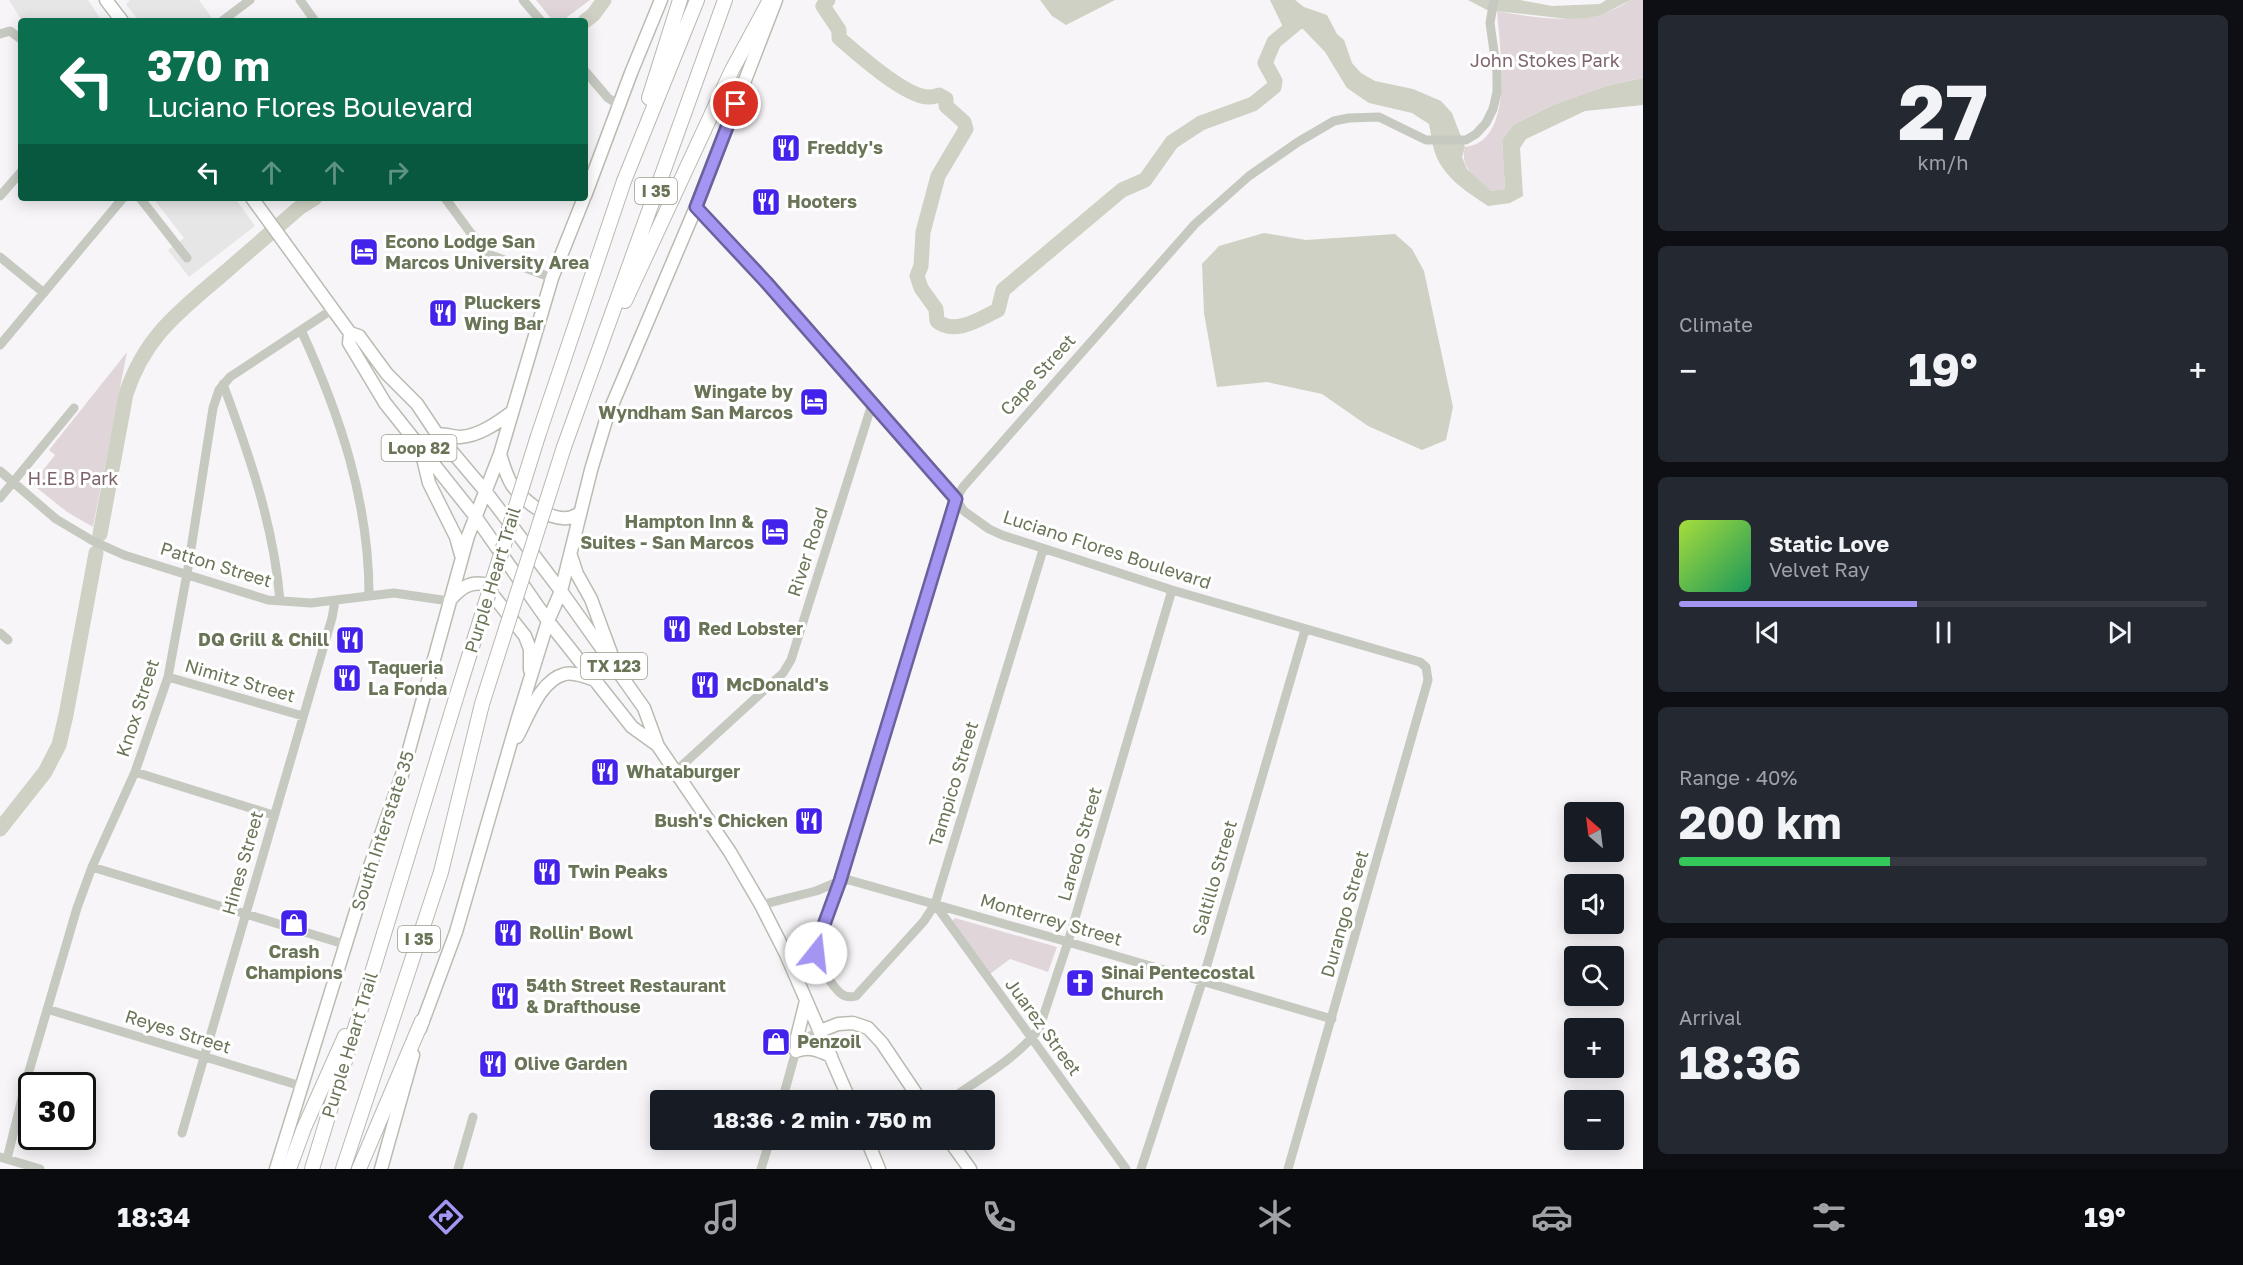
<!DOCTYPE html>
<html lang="en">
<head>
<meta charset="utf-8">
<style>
  :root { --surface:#171b24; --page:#242831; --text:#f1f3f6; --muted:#9ea1a6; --line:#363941; --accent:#a395f1 }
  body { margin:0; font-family:"Golos Text",sans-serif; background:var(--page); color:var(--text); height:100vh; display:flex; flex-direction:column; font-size:22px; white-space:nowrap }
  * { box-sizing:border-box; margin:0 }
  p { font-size:20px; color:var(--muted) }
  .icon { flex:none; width:33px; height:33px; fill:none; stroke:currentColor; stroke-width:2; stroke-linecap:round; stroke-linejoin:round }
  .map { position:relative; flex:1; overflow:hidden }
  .drawer { display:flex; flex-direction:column; gap:15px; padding:15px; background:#0d0f14; width:600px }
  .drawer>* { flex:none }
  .banner { position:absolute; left:18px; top:18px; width:570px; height:183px; border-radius:6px; box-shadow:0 3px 15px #0003; background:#0b6e4f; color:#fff; overflow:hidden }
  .needle { width:39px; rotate:332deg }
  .buttons { position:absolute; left:1564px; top:802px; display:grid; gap:12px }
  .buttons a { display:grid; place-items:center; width:60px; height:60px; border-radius:6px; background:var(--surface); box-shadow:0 3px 15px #0003; font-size:30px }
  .speed { position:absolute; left:18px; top:1072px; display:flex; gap:12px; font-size:30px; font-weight:700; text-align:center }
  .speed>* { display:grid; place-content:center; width:78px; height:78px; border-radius:50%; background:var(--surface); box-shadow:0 3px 15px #0003; line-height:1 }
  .speed .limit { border:3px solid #111; border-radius:9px; background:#fff; color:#111 }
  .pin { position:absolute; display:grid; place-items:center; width:51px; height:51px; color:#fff; margin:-26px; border:3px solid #fff; border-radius:50%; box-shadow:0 2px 6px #0007 }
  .me { position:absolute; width:66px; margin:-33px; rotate:16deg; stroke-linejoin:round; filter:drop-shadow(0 0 4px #0008) }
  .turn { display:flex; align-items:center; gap:21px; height:126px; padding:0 30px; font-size:27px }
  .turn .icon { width:78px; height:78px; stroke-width:2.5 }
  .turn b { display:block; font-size:42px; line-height:51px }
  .lanes { display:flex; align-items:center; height:57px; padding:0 30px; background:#0003; justify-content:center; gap:30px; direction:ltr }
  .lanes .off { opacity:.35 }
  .big { font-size:45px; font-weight:700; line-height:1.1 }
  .drawer .tile { flex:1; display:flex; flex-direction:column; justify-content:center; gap:9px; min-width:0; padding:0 21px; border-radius:9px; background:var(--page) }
  .drawer .dial { align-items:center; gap:0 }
  .dial b { font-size:78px; line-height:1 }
  .song { display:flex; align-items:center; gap:18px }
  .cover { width:72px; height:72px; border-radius:9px; background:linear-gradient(135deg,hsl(80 70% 55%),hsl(150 70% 35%)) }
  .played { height:6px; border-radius:3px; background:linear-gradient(90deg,var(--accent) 45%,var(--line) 45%) }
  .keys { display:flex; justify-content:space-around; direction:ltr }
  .heat { display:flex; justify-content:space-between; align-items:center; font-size:33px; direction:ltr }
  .charge { height:9px; border-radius:4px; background:linear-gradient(90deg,#34c759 40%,var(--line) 0) }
  .trip { position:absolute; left:650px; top:1090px; width:345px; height:60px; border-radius:6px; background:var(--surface); box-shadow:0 3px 15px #0003; font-weight:700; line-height:60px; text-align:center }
  .tab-bar { display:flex; height:96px; justify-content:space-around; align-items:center; background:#090b0e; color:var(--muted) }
  .tab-bar .icon { width:42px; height:42px }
  .tab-bar .selected { color:var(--accent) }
  .tab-bar b { font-size:27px; color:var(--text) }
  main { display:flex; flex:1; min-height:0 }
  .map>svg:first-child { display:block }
  .built { fill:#e7e6e6 }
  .green { fill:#e0d6da }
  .water { fill:#ced1c3 }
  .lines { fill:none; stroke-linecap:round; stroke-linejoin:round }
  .river { stroke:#ced1c3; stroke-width:15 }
  .major-casing { stroke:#b8bcb1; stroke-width:15 }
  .highway-casing { stroke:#b7bab1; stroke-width:16 }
  .minor { stroke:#c5c9c0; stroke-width:9 }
  .major { stroke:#fff; stroke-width:12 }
  .highway { stroke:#fff; stroke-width:14 }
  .highway-bridge-casing { stroke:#b7bab1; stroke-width:16; stroke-linecap:butt }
  .highway-bridge { stroke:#fff; stroke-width:14 }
  .route-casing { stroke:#6a619d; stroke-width:15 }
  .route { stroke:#a395f1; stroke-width:10 }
  .labels { text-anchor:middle; stroke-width:6; stroke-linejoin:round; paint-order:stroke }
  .shield { fill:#fff; stroke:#979e8a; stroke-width:1.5 }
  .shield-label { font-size:16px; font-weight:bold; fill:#6a7558 }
  .park-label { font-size:18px; fill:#7e656b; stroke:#fff }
  .poi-label { font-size:18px; font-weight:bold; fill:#6a7558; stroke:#fff; text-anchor:start }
  .street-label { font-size:18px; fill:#6a7558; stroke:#fff }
</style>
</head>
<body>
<main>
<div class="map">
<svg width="1643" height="1169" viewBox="0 0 1643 1169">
  <rect width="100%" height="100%" fill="#f8f5f8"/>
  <!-- built -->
  <path class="built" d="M9 0H88L102 21H22Z
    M130 0H199L214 21H139L126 4Z
    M153 198H235L255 226 189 277 168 250 184 238Z"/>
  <!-- green -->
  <path class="green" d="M536 0H590L562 21H553Z
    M1631 0H1643V78L1606 86 1553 105 1513 125 1502 140 1505 189 1491 191C1476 177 1459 168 1465 147 1517 141 1499 44 1497 11 1542 19 1591 27 1631 0Z
    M127 352 93 527 67 512 32 484 55 455 49 450Z
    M955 918 1057 947 1048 972 1010 959 990 974 952 921Z"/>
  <!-- water -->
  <path class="water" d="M1040 0H1115L1066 25 1052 16Z
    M1270 0H1295L1304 7 1327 15 1337 34 1344 40 1352 63 1361 73 1375 81 1413 89 1441 101 1452 113 1465 147 1462 157 1467 169 1491 191 1505 189 1502 140 1513 125 1553 105 1606 86 1643 78V105L1585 111 1526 139 1520 148 1523 196 1510 203 1488 206C1467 192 1444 178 1435 153 1432 144 1431 133 1429 124L1412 113 1369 103 1347 88 1325 52 1303 29 1283 27Z
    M1468 0H1520L1552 6 1600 4 1606 0H1631L1601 15 1587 18 1568 19 1487 10Z
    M1264 233 1306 240 1395 234 1412 249 1424 271 1453 407 1446 440 1422 450 1368 426 1322 394 1267 382 1217 387 1204 313 1202 264 1219 246Z"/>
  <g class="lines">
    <!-- river -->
    <path class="river" d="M828 0 823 6 839 30V38C856 53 908 99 930 97 934 97 936 96 939 95L946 99V106L964 122 966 129 938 176 923 232 921 266 917 276 921 288 936 309 937 321C955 336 981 318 998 310L1003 290 1122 190 1145 180 1172 142 1201 123 1253 104 1274 87 1275 81 1265 63 1274 42 1303 18
      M585 21 593 15 604 0
      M100 534 126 394C145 336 179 312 223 274 248 252 274 230 299 208L315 198
      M0 829 45 772 59 745 66 715 96 553"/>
    <!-- major casing -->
    <g class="major-casing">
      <path id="major" d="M106 0 122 21
        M585 196 631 73 661 0
        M252 198 350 333 359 336 387 374 417 404 437 434 486 492 561 591 644 708 658 746 730 852 761 905 786 954 850 1101
        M350 333 349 343 385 403 475 516 548 621 632 727 657 745
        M437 434C445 434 455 437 460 437 479 436 497 423 512 412
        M422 454 429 483 456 537 461 555
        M500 454C503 464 506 475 512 485 523 500 547 520 567 518 572 518 576 515 580 513
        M571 556 577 574 591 599 611 653
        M450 600C460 589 469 581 484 584L525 636 530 649V670
        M517 737C528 717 540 680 565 674 575 672 587 677 597 681
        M420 1029 456 932 518 718 548 621 561 591 591 470 607 417 696 207 776 0
        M820 1031 838 1024 853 1023 868 1028 882 1043 921 1101
        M797 1047V1037L806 1001
        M796 1051C810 1046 818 1050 831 1056
        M867 1140 879 1169
        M949 1140 970 1169
        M276 1169 370 866 402 775 468 536 500 454 552 278 584 198
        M381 1169 413 1055"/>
    </g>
    <!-- highway casing -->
    <g class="highway-casing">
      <path id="highway" d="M649 98 680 0
        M625 301 732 70 770 0
        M538 436 624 181 697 0
        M564 447 725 0
        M289 1169 304 1128 345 1036
        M312 1169 460 685
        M343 1169 441 872 482 704
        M359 1169 422 1021"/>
    </g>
    <!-- minor -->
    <path class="minor" d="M300 0 315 21
      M523 0 541 21
      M222 21 250 0
      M0 34 10 31 21 39
      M585 71 608 98 619 105
      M0 196 21 172
      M140 198 187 258
      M445 198 470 232 491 255 552 278
      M696 207 766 282 950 491 964 511 989 529 1002 535 1172 590 1420 662 1426 667 1428 680 1288 1169
      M0 257 44 293
      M301 330C340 415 369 501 369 595
      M0 345 123 198
      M223 384C249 454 274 526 280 601
      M0 471 56 519 93 541 124 555 268 600 311 603 394 593 449 601
      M0 498 74 408
      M1043 550 935 904 924 921 856 996C845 999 840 994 833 985 829 979 823 973 819 966 809 946 832 902 840 881L956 499 963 487 1195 224 1249 176 1298 142 1334 121 1349 118 1379 117 1426 140H1466L1476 134 1486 123 1493 109 1497 92V73L1490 23 1494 0
      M0 633 8 640
      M168 677 303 716
      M676 771 783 673 791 660 872 404
      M135 772 273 815
      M92 867 347 945
      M935 904 1126 1169
      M761 905 816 891 840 881 849 880 1068 942 1332 1019
      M47 1009 301 1086
      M782 1101 797 1047 804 1039 820 1031
      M948 1101C979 1079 1016 1059 1039 1029L1068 942 1172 590
      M182 1133 332 618 335 601
      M0 1157 40 1169
      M7 1159 27 1078 77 908 92 867 135 772 168 677 188 568 213 408 219 390 230 377 333 309
      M458 1169 473 1117
      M761 1169 770 1140
      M1141 1169 1202 982 1305 630"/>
    <!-- major -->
    <use href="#major" class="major"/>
    <!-- highway -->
    <use href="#highway" class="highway"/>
    <!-- highway-bridge casing -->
    <g class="highway-bridge-casing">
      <path id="highway-bridge" d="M460 685 538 436
        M482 704 564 447"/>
    </g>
    <!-- highway-bridge -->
    <use href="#highway-bridge" class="highway-bridge"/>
  </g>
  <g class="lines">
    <!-- route casing -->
    <g class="route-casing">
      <path id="route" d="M736 104 696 207 766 282 956 499 840 881 818 941 816 953"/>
    </g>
    <!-- route -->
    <use href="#route" class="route"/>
  </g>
  <!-- icons -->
  <defs>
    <g id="restaurant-square" transform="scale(1.5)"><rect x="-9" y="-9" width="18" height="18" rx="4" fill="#4322eb" stroke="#fff"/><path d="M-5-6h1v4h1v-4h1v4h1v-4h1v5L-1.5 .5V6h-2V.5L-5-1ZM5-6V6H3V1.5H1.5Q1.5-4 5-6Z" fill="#fff"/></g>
    <g id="hotel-square" transform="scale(1.5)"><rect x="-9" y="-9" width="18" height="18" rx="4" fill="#4322eb" stroke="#fff"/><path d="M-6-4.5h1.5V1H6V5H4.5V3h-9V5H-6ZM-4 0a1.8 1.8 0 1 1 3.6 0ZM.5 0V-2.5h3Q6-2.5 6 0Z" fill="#fff"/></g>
    <g id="shop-square" transform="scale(1.5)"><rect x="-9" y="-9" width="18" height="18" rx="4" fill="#4322eb" stroke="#fff"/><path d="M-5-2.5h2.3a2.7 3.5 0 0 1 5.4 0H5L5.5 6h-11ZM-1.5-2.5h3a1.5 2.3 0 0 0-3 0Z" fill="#fff"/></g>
    <g id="church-square" transform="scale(1.5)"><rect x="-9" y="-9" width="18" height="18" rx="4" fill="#4322eb" stroke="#fff"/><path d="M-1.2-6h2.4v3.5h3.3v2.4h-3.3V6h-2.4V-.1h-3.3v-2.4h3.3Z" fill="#fff"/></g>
  </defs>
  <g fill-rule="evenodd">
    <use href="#restaurant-square" x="786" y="148"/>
    <use href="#restaurant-square" x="766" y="202"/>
    <use href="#hotel-square" x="364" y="252"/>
    <use href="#restaurant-square" x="443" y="313"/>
    <use href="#hotel-square" x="814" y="402"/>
    <use href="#hotel-square" x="775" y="532"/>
    <use href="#restaurant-square" x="677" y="629"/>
    <use href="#restaurant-square" x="350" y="640"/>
    <use href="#restaurant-square" x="347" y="678"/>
    <use href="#restaurant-square" x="705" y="685"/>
    <use href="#restaurant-square" x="605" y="772"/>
    <use href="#restaurant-square" x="809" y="821"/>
    <use href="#restaurant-square" x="547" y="872"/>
    <use href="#shop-square" x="294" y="923"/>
    <use href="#restaurant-square" x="508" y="933"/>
    <use href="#church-square" x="1080" y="983"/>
    <use href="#restaurant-square" x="505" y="996"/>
    <use href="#shop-square" x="776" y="1042"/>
    <use href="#restaurant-square" x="493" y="1064"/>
  </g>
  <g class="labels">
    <!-- shield labels -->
    <g class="shield">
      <rect x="635" y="178" width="42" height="26" rx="4.5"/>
      <rect x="381.5" y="435" width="75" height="26" rx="4.5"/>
      <rect x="581" y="653" width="66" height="26" rx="4.5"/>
      <rect x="398" y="926" width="42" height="26" rx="4.5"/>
    </g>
    <g class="shield-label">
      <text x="656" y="197">I 35</text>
      <text x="419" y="454">Loop 82</text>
      <text x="614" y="672">TX 123</text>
      <text x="419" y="945">I 35</text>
    </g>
    <!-- park labels -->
    <g class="park-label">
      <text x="1545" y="67">John Stokes Park</text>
      <text x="73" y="485">H.E.B Park</text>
    </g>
    <!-- poi labels -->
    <g class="poi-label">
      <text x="807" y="154">Freddy's</text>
      <text x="787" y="208">Hooters</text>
      <text x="385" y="248">Econo Lodge San<tspan x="385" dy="21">Marcos University Area</tspan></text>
      <text x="464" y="309">Pluckers<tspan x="464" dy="21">Wing Bar</tspan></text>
      <text x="793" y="398" text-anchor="end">Wingate by<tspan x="793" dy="21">Wyndham San Marcos</tspan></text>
      <text x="754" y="528" text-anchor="end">Hampton Inn &amp;<tspan x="754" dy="21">Suites - San Marcos</tspan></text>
      <text x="698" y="635">Red Lobster</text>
      <text x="329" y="646" text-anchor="end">DQ Grill &amp; Chill</text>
      <text x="368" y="674">Taqueria<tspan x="368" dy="21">La Fonda</tspan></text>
      <text x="726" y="691">McDonald's</text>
      <text x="626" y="778">Whataburger</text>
      <text x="788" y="827" text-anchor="end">Bush's Chicken</text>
      <text x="568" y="878">Twin Peaks</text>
      <text x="529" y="939">Rollin' Bowl</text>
      <text x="294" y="958" text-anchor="middle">Crash<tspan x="294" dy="21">Champions</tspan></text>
      <text x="1101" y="979">Sinai Pentecostal<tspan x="1101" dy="21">Church</tspan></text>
      <text x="526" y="992">54th Street Restaurant<tspan x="526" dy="21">&amp; Drafthouse</tspan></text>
      <text x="797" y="1048">Penzoil</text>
      <text x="514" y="1070">Olive Garden</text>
    </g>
    <!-- street labels -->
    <g class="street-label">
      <text transform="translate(1038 375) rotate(-48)" y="6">Cape Street</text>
      <text transform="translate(1107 550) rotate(18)" y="6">Luciano Flores Boulevard</text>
      <text transform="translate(808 552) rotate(-72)" y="6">River Road</text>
      <text transform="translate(216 565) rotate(17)" y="6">Patton Street</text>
      <text transform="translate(493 580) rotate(-73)" y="6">Purple Heart Trail</text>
      <text transform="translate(240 681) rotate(16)" y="6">Nimitz Street</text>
      <text transform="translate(138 708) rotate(-72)" y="6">Knox Street</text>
      <text transform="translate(954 784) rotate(-73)" y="6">Tampico Street</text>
      <text transform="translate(383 831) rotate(-72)" y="6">South Interstate 35</text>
      <text transform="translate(1080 844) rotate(-74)" y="6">Laredo Street</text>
      <text transform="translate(243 863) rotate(-74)" y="6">Hines Street</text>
      <text transform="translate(1215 878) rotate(-74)" y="6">Saltillo Street</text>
      <text transform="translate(1345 914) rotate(-74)" y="6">Durango Street</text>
      <text transform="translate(1051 920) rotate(16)" y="6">Monterrey Street</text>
      <text transform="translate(1043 1027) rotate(54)" y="6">Juarez Street</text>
      <text transform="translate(178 1032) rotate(17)" y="6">Reyes Street</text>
      <text transform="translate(350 1045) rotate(-73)" y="6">Purple Heart Trail</text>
    </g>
  </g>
</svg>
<div class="buttons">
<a><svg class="needle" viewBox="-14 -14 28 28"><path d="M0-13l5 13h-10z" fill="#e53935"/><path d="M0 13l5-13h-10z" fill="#9ea1a6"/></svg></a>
<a><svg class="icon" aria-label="sound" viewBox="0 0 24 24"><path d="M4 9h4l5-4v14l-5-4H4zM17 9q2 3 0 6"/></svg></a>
<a><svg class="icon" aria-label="search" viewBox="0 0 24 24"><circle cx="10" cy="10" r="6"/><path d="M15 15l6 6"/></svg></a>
<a>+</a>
<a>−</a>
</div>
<div class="speed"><div class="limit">30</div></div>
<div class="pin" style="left:736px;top:104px;background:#d93025"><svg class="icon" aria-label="arrive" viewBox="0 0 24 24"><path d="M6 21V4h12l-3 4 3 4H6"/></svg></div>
<svg class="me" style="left:816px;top:953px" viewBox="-20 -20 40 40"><circle r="19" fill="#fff"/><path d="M0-13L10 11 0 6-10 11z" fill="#a395f1"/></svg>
<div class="trip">18:36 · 2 min · 750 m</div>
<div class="banner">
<div class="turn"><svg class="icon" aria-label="left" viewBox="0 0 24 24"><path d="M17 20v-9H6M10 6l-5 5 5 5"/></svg><div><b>370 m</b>Luciano Flores Boulevard</div></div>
<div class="lanes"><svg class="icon" aria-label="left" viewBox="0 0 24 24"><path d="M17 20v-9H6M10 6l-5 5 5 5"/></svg><svg class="icon off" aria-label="ahead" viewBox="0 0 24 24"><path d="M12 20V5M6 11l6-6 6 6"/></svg><svg class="icon off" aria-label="ahead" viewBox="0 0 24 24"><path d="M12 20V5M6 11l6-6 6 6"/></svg><svg class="icon off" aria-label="right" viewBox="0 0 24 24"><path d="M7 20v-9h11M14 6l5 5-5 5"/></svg></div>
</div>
</div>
<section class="drawer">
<div class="tile dial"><b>27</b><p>km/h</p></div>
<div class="tile"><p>Climate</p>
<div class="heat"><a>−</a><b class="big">19°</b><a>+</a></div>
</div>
<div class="tile">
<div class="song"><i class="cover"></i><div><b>Static Love</b><p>Velvet Ray</p></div></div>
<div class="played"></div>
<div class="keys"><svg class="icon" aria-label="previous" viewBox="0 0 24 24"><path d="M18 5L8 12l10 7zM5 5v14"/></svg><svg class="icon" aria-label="pause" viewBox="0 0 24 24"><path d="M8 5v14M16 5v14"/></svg><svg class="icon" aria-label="next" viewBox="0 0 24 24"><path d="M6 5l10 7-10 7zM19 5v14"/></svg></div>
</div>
<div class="tile"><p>Range · 40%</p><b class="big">200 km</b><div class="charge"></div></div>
<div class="tile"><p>Arrival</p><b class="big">18:36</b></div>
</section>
</main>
<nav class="tab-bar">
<b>18:34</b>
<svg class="icon selected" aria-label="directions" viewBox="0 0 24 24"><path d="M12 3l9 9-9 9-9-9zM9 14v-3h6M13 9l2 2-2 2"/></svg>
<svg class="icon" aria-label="music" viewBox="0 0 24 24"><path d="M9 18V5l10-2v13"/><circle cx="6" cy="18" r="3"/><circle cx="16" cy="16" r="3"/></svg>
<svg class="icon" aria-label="phone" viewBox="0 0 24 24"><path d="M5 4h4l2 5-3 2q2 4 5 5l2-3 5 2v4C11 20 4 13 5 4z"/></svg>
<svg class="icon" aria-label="climate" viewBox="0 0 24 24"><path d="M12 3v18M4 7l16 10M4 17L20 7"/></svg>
<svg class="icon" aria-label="car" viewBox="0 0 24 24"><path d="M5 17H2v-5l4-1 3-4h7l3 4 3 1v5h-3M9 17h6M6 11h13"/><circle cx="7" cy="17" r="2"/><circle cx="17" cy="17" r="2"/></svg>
<svg class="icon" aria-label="filters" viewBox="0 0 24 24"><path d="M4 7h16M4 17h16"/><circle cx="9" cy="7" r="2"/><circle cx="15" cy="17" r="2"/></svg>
<b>19°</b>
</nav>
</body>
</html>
